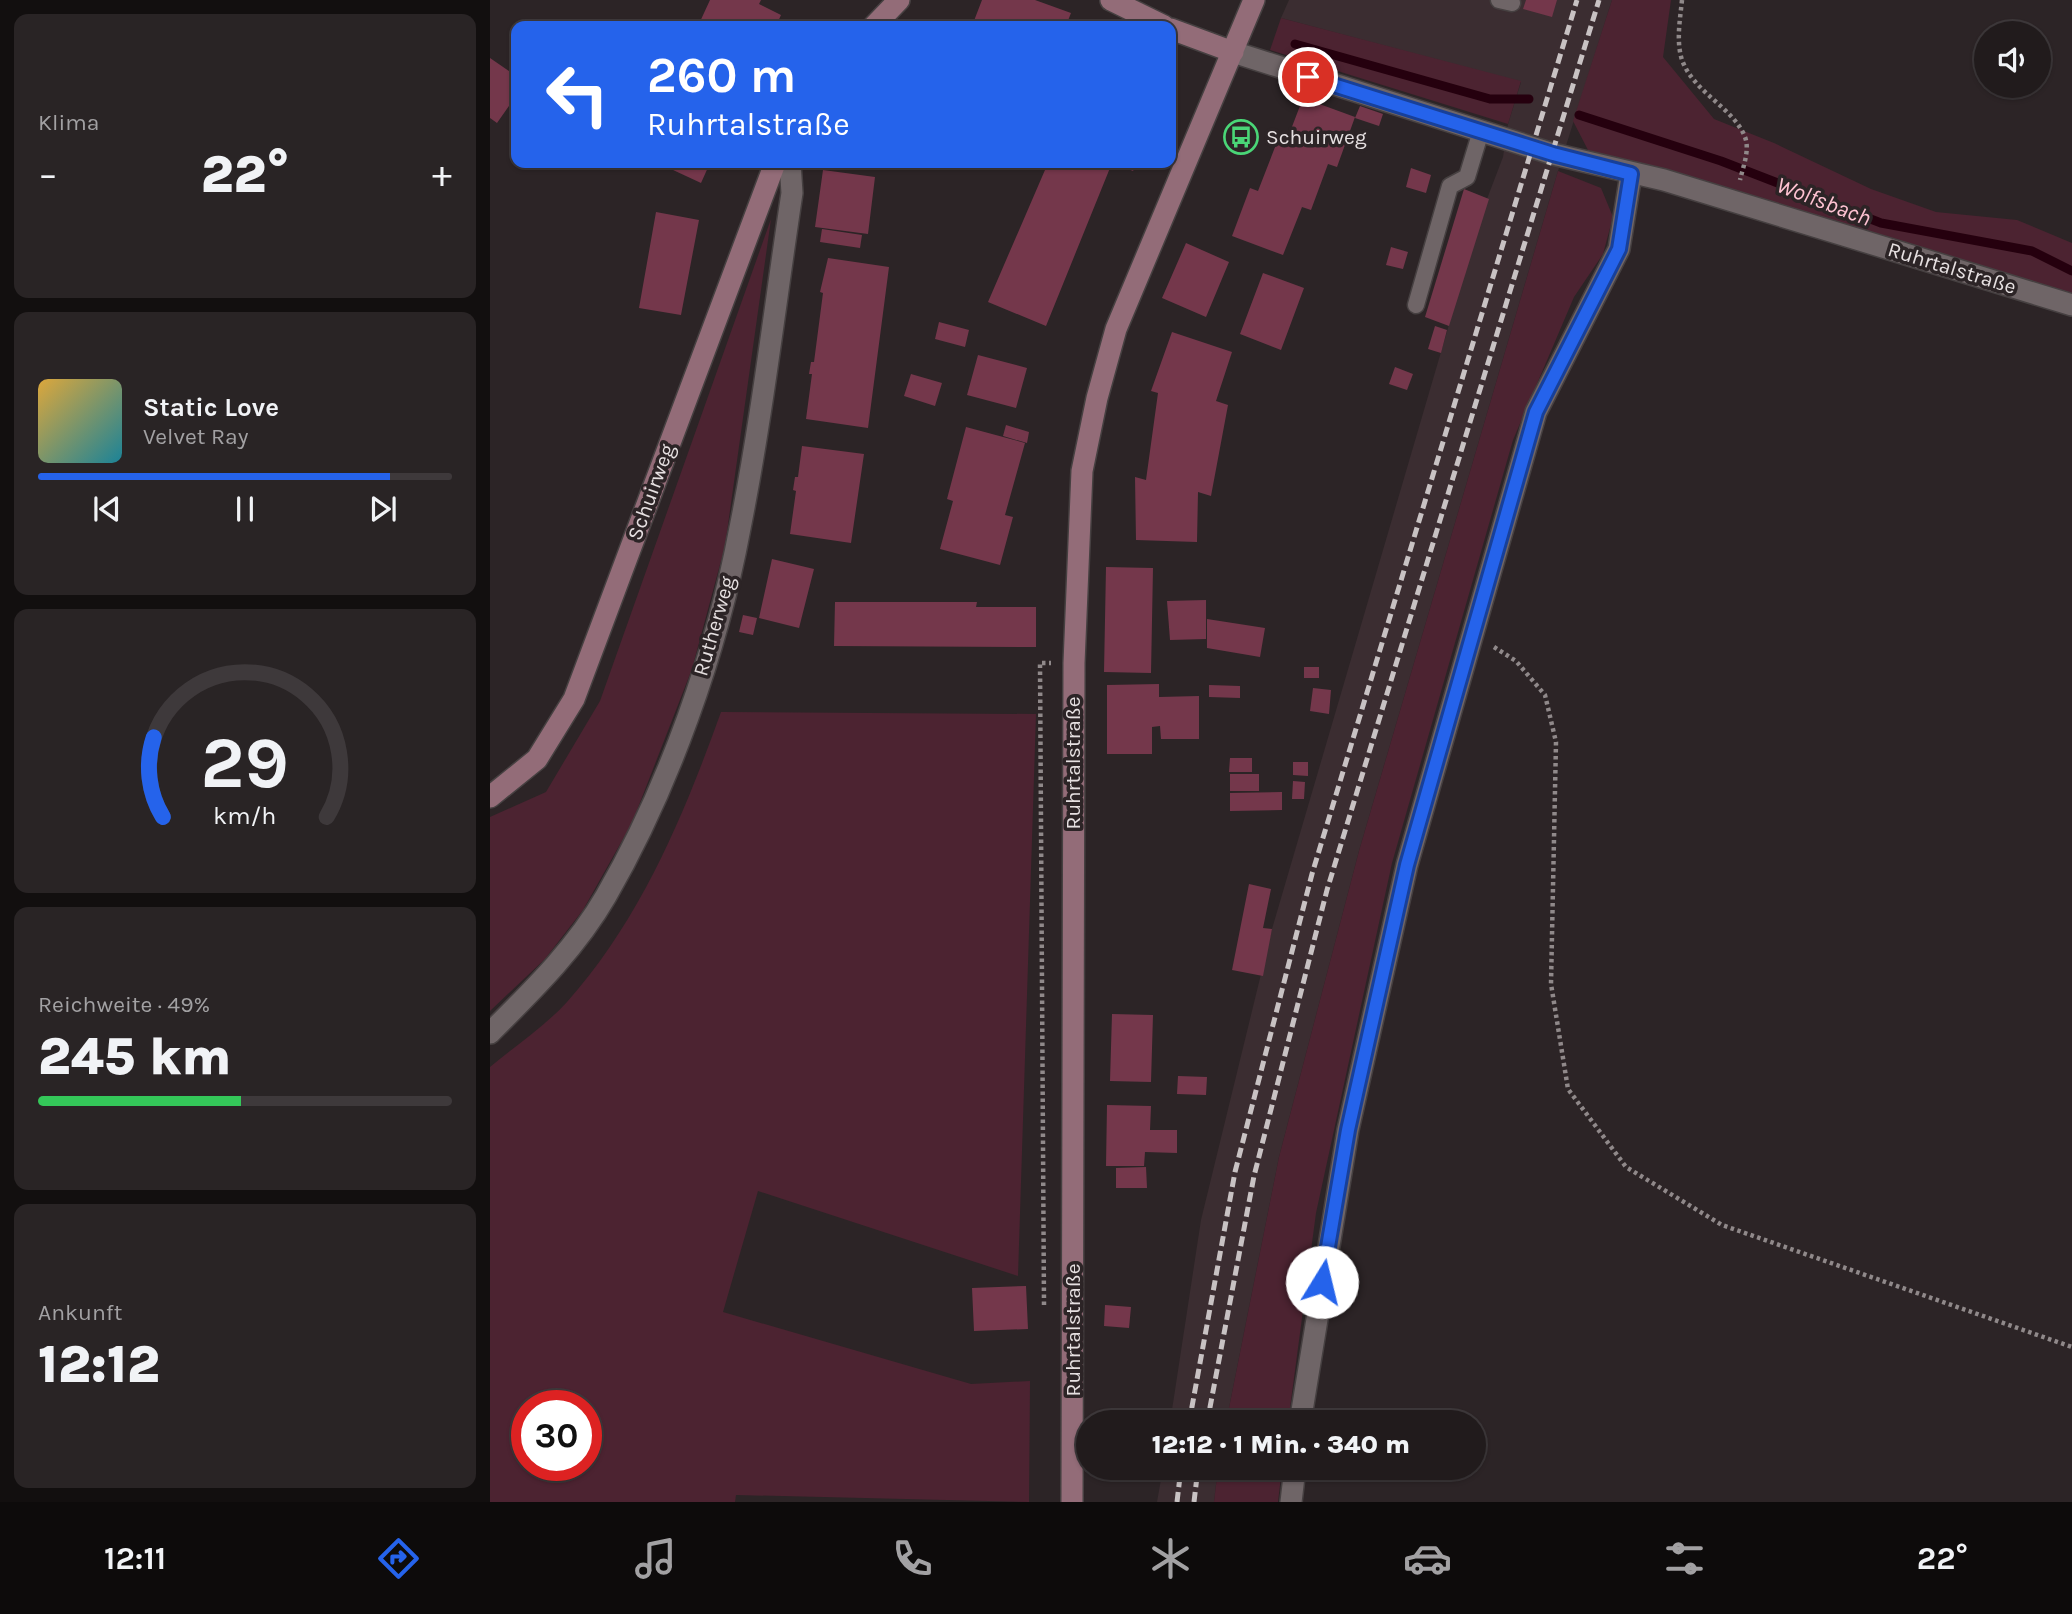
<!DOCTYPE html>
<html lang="de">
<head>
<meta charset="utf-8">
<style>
  :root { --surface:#211b1c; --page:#292425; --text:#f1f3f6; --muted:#a2a1a3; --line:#3e393b; --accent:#2563eb }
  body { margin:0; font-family:Karla,sans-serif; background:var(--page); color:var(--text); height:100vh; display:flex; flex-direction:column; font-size:26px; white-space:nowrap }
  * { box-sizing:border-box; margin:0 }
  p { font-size:23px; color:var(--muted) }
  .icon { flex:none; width:38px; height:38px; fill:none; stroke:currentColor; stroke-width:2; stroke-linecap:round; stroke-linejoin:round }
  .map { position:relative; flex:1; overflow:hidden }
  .details { display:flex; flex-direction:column; gap:14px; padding:14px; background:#120f0f; width:490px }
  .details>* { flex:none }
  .banner { position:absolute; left:21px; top:21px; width:665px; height:147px; border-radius:14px; box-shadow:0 2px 5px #0004,0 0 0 2px var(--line); background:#2563eb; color:#fff; overflow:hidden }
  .fabs { position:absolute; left:1484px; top:21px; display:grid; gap:14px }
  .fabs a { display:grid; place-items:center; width:77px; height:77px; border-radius:50%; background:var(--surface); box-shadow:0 2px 5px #0004,0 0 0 2px var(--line); font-size:35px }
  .speed { position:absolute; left:21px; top:1390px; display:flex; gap:14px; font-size:35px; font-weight:700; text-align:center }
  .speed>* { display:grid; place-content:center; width:91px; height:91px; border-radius:50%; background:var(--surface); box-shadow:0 2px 5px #0004,0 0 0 2px var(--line); line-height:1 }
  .speed .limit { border:10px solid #d22; background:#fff; color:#111 }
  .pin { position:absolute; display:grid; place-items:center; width:60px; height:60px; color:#fff; margin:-30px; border:4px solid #fff; border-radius:50%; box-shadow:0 2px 7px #0007 }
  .me { position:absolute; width:77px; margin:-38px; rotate:9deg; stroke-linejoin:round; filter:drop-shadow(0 0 5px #0008) }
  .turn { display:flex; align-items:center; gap:24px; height:147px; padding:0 21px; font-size:32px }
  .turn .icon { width:91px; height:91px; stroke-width:2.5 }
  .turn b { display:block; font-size:49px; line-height:60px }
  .big { font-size:52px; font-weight:800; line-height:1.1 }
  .details .card { flex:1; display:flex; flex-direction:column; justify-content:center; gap:10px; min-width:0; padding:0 24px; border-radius:14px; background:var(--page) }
  .details .dial { align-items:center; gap:0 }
  .dial svg { height:182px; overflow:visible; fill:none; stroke:var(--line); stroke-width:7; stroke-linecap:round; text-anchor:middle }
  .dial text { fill:var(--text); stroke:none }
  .song { display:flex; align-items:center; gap:21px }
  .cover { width:84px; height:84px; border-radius:10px; background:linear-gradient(135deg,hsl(40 70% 55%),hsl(190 70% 35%)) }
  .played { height:7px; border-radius:4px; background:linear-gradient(90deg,var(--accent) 85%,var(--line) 85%) }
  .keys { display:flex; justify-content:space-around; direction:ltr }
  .heat { display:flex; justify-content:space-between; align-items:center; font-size:38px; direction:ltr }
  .charge { height:10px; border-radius:5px; background:linear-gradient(90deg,#34c759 49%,var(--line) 0) }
  .trip { position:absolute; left:586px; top:1410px; width:410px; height:70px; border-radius:35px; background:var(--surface); box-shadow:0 2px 5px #0004,0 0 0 2px var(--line); font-weight:800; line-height:70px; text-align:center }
  .tabs { display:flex; height:112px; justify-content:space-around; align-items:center; background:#0d0b0b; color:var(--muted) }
  .tabs .icon { width:49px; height:49px }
  .tabs .on { color:var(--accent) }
  .tabs b { font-size:32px; color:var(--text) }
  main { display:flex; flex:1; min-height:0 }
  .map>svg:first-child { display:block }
  .built { fill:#3b2d31 }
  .green { fill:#4c2331; fill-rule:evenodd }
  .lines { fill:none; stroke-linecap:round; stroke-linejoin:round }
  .stream { stroke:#25000e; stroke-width:9 }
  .building { fill:#74374b }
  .lane-casing { stroke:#464041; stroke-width:19 }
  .street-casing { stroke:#464041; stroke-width:24 }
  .secondary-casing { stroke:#464041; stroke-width:24 }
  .path { stroke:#90898a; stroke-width:4.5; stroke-dasharray:3.5 3.5; stroke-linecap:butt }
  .lane { stroke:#6f6567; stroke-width:16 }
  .street { stroke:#6f6567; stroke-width:21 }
  .secondary { stroke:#936c78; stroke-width:21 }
  .rail { stroke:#c8c2c3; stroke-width:5; stroke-dasharray:10 5; stroke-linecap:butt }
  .route-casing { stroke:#184099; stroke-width:18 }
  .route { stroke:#2563eb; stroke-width:12 }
  .labels { text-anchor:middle; stroke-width:7; stroke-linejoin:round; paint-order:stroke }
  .poi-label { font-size:21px; fill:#e6e0e1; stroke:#2c2426; text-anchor:start }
  .street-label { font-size:21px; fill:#e6e0e1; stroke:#2c2426 }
  .water-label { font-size:23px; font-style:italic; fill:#fec2d2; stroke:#2c2426 }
</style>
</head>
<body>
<main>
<section class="details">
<div class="card"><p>Klima</p>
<div class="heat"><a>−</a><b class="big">22°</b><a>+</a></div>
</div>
<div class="card">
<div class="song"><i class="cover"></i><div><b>Static Love</b><p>Velvet Ray</p></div></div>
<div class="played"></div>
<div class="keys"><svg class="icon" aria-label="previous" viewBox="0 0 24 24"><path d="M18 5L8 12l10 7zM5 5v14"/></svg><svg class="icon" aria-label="pause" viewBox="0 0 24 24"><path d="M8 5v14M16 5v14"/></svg><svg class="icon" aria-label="next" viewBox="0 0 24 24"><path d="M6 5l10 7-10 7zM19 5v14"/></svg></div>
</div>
<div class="card dial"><svg viewBox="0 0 100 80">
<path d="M14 69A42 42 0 1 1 86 69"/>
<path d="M14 69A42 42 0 0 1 10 34" stroke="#2563eb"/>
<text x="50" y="56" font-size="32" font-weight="700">29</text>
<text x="50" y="72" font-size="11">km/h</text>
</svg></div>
<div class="card"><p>Reichweite · 49%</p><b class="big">245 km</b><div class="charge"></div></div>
<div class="card"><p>Ankunft</p><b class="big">12:12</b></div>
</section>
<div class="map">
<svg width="1582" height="1502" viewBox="0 0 1582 1502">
  <rect width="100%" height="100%" fill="#2c2426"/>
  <!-- built -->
  <path class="built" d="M799 0H1122L1068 171 869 851 789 1157 736 1423H680L711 1220 782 929 992 212 1013 157 1018 124 1031 82 791 18Z
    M673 1468H728L724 1502H667Z"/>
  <!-- green -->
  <path class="green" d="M1122 0H1181L1173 57 1224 119 1284 143 1381 189 1446 212 1527 220 1582 243V298L1098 150 1083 121Z
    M791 18 1031 81 1018 124 780 50Z
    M1068 171 1111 188 1123 217 1113 254 1084 297 1023 440 902 863 826 1213 798 1423H736L789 1157 869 851Z
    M281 219 235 546 202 669 142 823 93 910 55 959 0 1011V817L56 792 110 701Z
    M231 712 546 714 528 1276 268 1191 233 1312 481 1384 540 1381 539 1502 246 1495 245 1502H0V1067C25 1046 55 1026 77 1002 151 919 194 815 231 712ZM96 1405V1465H37V1405Z
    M728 1468H792L788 1502H724Z"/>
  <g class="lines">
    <!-- stream -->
    <path class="stream" d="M805 44 1000 99H1039
      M1089 115 1231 161 1391 223 1542 251 1582 271"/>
  </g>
  <!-- building -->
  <path class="building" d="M220 0H271L269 4 291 15 286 26H208Z
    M492 0H545L581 13 577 23 585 26H482Z
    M1036 0H1067L1062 17 1033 9Z
    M0 58 26 76V96L7 123 0 118Z
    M813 98 865 117 847 167 838 164 821 210 812 207 793 255 742 236 760 188 768 191 787 142 795 145Z
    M870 106 893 114 889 126 865 118Z
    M168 163H220L211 183Z
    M558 163H622L556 326 498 302Z
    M624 163H647L643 171Z
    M921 168 941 175 936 193 916 187Z
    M333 170 385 177 378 234 325 227Z
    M974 189 999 199 959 326 935 317Z
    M166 212 209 220 191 315 149 308Z
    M332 229 372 235 370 248 330 242Z
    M696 243 739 262 716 317 672 298Z
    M901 247 918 252 913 269 896 265Z
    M338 258 399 267 378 428 316 419 322 374H319L321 362H324L333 293 330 292Z
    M773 273 814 288 791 350 750 334Z
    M449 322 479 330 475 347 445 339Z
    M945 326 957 330 951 353 938 349Z
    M682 332 742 352 726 401 738 405 721 496 708 492 707 542 646 540 645 477 656 480 668 393 661 391Z
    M488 355 537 368 526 408 477 395Z
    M905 367 923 374 917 390 899 384Z
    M421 374 452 383 445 406 414 396Z
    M516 425 539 432 537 443 513 436Z
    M476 427 535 443 515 515 523 517 510 565 450 549 463 501 457 499Z
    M312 446 374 454 361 543 300 534 306 491 303 490 305 477H308Z
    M282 559 324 569 309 628 269 618Z
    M616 567 663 568 661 673 614 672Z
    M716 600V639L680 640 677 601Z
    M345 602H487L486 607H546V647L344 646Z
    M253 615 267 618 263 635 249 632Z
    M717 619 775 628 770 657 717 648Z
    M814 667H829V678H814Z
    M669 684V697L709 696V739H671L670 726 662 727V754H617V685Z
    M719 685 750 686V698L719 697Z
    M823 688 841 690 839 714 820 711Z
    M740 758H762V772H739Z
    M803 762H818V776L803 775Z
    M740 774H769V791H740Z
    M803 781 815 782 814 799H802Z
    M792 792V810L740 811V793Z
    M759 884 781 889 773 928 782 929 773 976 742 970Z
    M622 1014 663 1015 661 1082 620 1081Z
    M688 1076 717 1077 716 1095 687 1094Z
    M617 1105 661 1106 660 1130H687V1153L655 1152 654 1166H616Z
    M656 1167 657 1188H626V1168Z
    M536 1286 538 1329 484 1331 482 1288Z
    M615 1305 641 1307 639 1328 614 1326Z"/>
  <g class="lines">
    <!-- lane casing -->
    <g class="lane-casing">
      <path id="lane" d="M1009 0 1022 3
        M926 305 960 186 977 177 991 131"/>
    </g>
    <!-- street casing -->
    <g class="street-casing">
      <path id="street" d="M743 52 1063 154 1174 180 1582 305
        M0 1033C43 990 86 948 116 896 179 787 227 651 250 528 272 418 285 305 302 193L300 163
        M810 1423 858 1130 917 865 1046 412 1129 249 1141 174
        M801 1502 805 1468"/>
    </g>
    <!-- secondary casing -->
    <g class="secondary-casing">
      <path id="secondary" d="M621 0 674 26
        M384 26 409 0
        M681 29 743 52
        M0 797 47 759 84 699 285 163
        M582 1502 584 663 592 471 607 398 626 329 764 0"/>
    </g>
    <!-- path -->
    <path class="path" d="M1192 0C1190 20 1186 41 1192 60 1204 93 1243 107 1255 137 1260 150 1253 167 1250 180
      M1004 647 1026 661 1055 695 1066 742 1061 984 1078 1089 1136 1167 1232 1225 1582 1347
      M554 1305 550 663H561"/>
    <!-- lane -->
    <use href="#lane" class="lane"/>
    <!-- street -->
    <use href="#street" class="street"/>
    <!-- secondary -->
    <use href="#secondary" class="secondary"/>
    <!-- rail -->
    <path class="rail" d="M699 1423 745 1172 822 874 1087 0
      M717 1423 764 1176 837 890 1109 0
      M687 1502 691 1468
      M704 1502 708 1468"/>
  </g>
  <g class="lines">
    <!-- route casing -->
    <g class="route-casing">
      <path id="route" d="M818 77 1063 154 1141 174 1129 249 1046 412 917 865 858 1130 832 1282"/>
    </g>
    <!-- route -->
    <use href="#route" class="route"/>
  </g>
  <!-- icons -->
  <defs>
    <g id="bus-ring" transform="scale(1.75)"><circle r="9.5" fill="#2c2426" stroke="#4ad677" stroke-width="1.5"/><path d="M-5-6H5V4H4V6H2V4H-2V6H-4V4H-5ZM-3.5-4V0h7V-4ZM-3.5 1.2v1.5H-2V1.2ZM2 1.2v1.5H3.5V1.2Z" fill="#4ad677"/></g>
  </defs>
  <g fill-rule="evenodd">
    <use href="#bus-ring" x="751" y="137"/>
  </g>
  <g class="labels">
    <!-- poi labels -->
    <g class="poi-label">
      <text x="776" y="144">Schuirweg</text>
    </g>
    <!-- street labels -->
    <g class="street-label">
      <text transform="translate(1462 268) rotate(17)" y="7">Ruhrtalstraße</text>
      <text transform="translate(161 492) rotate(-70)" y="7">Schuirweg</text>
      <text transform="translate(224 626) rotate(-74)" y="7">Rutherweg</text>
      <text transform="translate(583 763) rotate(-90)" y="7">Ruhrtalstraße</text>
      <text transform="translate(583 1330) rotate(-90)" y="7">Ruhrtalstraße</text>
    </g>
    <!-- water labels -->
    <g class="water-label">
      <text transform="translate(1334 201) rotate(21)" y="8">Wolfsbach</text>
    </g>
  </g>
</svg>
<div class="fabs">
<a><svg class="icon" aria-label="sound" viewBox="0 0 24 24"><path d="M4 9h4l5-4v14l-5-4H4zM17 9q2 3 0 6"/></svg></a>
</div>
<div class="speed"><div class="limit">30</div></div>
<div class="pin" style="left:818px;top:77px;background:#d93025"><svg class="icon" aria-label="arrive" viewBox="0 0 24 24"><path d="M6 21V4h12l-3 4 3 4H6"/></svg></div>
<svg class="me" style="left:832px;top:1282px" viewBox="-20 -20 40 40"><circle r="19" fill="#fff"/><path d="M0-13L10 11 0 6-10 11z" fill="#2563eb"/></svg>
<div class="trip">12:12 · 1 Min. · 340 m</div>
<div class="banner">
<div class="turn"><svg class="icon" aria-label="left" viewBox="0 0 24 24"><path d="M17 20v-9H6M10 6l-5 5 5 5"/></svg><div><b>260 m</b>Ruhrtalstraße</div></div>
</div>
</div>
</main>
<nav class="tabs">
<b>12:11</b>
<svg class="icon on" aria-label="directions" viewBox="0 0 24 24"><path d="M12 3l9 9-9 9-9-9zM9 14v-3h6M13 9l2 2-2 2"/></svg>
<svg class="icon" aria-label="music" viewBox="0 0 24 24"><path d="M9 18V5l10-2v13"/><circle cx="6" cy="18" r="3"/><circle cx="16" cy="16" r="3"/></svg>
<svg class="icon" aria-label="phone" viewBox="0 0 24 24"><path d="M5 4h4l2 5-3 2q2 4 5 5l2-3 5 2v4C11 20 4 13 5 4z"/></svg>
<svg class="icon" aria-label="climate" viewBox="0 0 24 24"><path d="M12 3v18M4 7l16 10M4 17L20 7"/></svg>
<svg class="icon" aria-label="car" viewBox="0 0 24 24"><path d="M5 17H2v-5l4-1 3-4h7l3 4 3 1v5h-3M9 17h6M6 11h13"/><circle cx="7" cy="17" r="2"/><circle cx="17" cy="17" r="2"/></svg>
<svg class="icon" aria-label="filters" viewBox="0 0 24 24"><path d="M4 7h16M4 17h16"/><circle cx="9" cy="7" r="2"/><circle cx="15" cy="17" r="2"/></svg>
<b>22°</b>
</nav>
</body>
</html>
